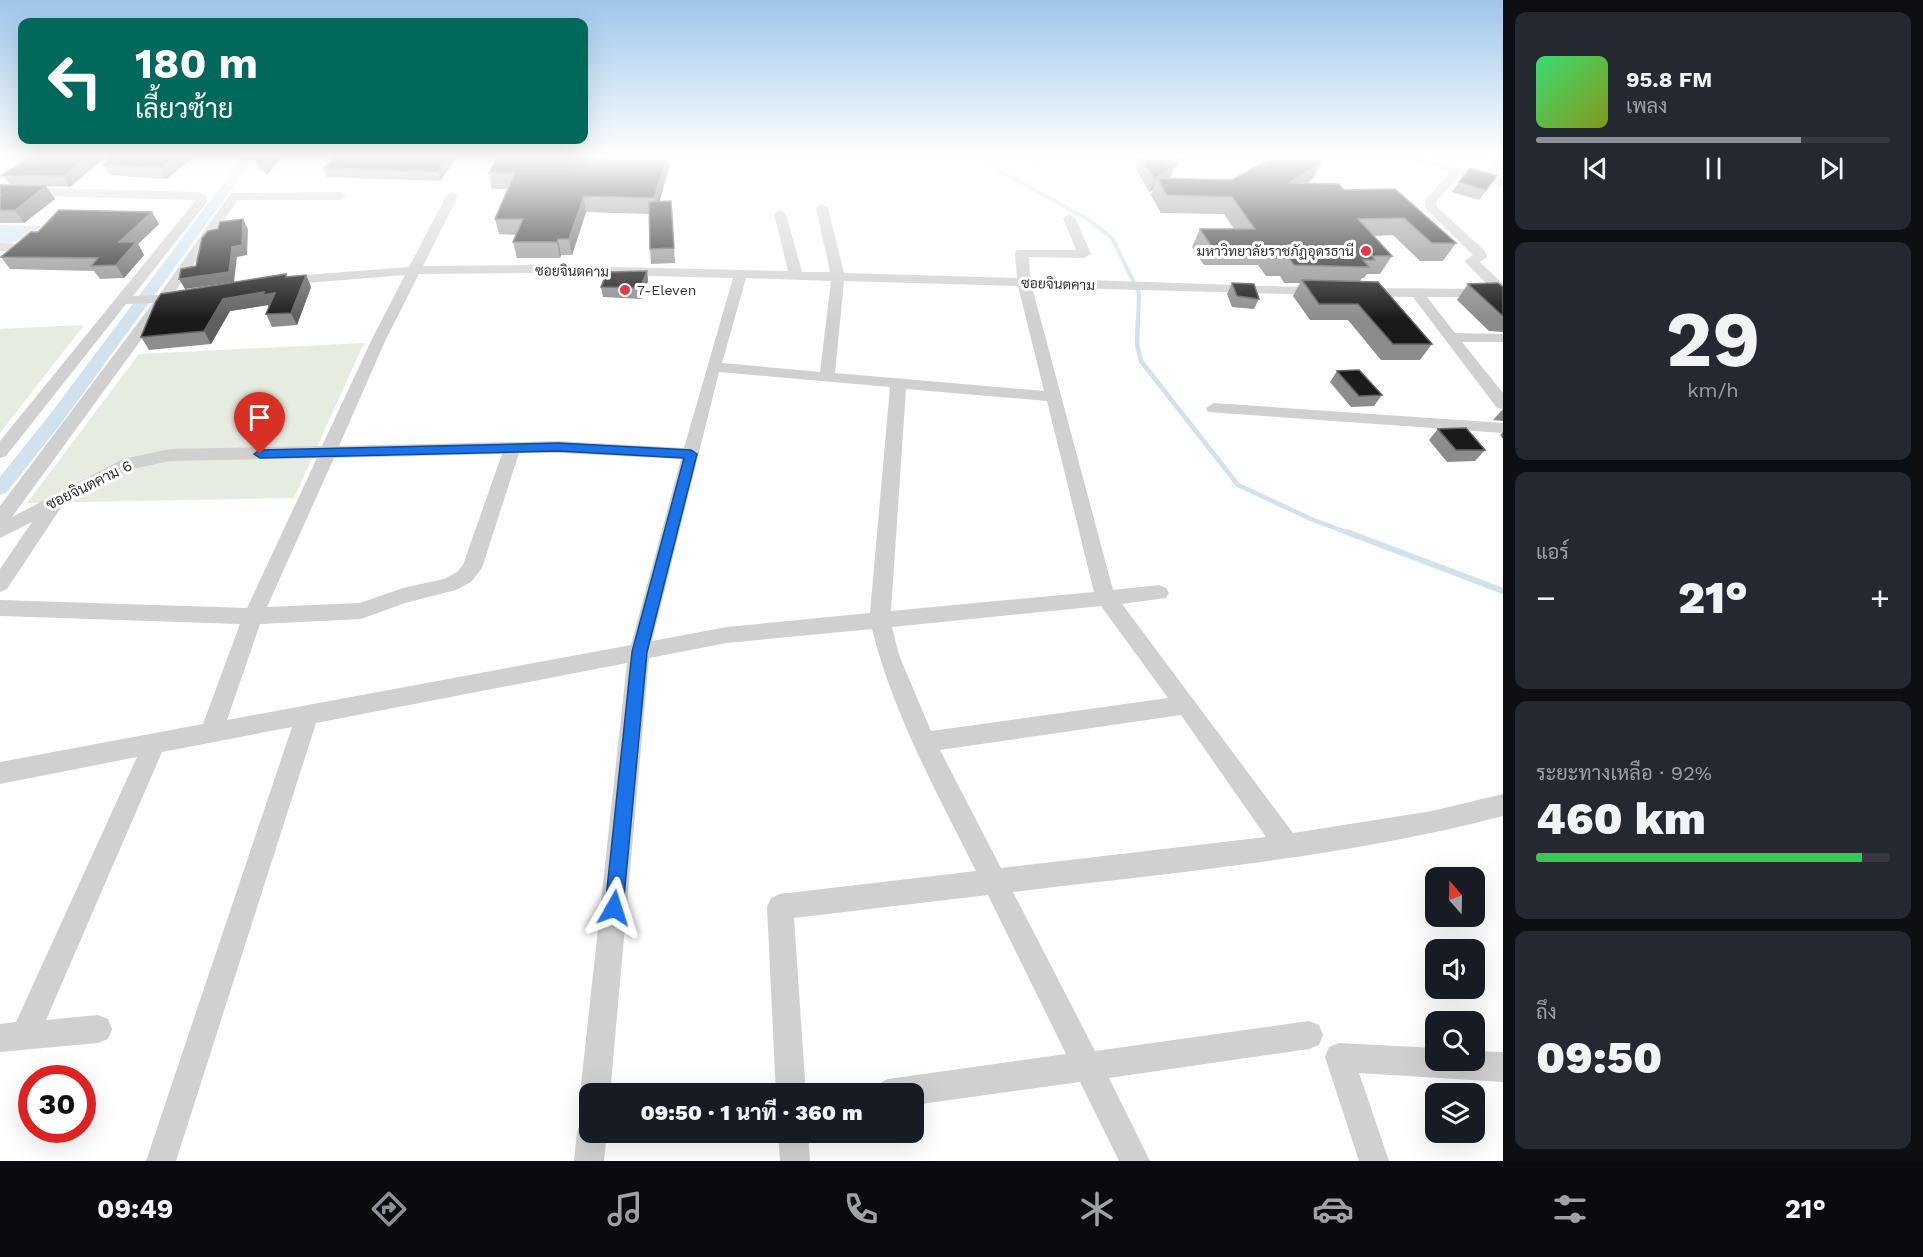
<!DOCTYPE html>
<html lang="th">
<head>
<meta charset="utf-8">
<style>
  :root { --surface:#171b24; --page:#242831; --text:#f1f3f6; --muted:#9ea1a6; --line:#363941; --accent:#8c9099 }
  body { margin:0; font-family:"Work Sans",Sarabun,sans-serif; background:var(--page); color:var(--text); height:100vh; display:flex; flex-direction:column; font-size:22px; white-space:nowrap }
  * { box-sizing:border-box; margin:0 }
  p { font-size:20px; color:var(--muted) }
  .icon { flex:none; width:33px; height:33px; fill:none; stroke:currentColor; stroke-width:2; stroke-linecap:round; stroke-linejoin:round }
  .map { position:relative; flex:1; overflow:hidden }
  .side { display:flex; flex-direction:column; gap:12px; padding:12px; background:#0d0f14; width:420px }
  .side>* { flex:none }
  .top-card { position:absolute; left:18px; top:18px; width:570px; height:126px; border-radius:12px; box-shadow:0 6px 24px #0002; background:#00695c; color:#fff; overflow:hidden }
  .needle { width:39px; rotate:340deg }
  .tools { position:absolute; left:1425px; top:867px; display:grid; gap:12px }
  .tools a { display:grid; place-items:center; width:60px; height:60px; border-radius:12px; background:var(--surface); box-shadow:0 6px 24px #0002; font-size:30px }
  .speed { position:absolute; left:18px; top:1065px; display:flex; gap:12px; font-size:30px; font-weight:700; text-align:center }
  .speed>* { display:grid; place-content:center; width:78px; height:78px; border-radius:50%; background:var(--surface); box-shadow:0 6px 24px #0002; line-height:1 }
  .speed .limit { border:9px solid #d22; background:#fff; color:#111 }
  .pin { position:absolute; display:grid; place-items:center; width:51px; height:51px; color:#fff; margin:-62px -26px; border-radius:50% 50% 50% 0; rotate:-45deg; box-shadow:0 0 6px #0007 }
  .pin .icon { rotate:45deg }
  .me { position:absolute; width:66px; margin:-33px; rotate:6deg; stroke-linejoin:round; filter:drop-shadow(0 0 4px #0008) }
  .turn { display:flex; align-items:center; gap:21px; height:126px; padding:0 18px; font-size:27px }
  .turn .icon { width:78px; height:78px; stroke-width:2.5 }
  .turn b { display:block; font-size:42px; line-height:51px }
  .big { font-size:45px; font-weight:800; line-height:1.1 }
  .side .widget { flex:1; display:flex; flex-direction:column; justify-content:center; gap:9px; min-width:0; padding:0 21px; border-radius:12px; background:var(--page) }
  .side .dial { align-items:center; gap:0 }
  .dial b { font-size:78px; line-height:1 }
  .song { display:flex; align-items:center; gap:18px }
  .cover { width:72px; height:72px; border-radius:9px; background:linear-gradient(135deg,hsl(140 70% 55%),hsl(70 70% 35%)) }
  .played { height:6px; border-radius:3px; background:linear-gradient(90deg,var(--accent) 75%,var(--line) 75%) }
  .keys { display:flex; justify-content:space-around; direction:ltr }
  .heat { display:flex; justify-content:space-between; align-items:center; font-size:33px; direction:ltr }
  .charge { height:9px; border-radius:4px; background:linear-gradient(90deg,#34c759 92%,var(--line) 0) }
  .trip { position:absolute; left:579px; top:1083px; width:345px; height:60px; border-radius:12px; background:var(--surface); box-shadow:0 6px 24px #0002; font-weight:800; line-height:60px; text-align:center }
  .menu { display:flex; height:96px; justify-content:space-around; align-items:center; background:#090b0e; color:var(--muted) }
  .menu .icon { width:42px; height:42px }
  .menu .current { color:var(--accent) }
  .menu b { font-size:27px; color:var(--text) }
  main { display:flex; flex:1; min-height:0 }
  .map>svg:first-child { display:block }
  .green { fill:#e6ecdf }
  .water { fill:#cfe2ee }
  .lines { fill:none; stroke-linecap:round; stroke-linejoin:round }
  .stream-far2 { stroke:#cfe2ee; stroke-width:4 }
  .stream-far1 { stroke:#cfe2ee; stroke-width:4.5 }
  .stream { stroke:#cfe2ee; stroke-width:6 }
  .canal { fill:#cfe2ee; fill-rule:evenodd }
  .minor { fill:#d0d0d0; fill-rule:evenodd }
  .wall { fill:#8c8c8c }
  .shaded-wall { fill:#5f5f5f }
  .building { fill:#1a1a1a; stroke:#5f5f5f; stroke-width:1.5 }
  .route { fill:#1a73e8; stroke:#114b97; stroke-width:1.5 }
  .poi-dot { fill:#e63946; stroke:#fff; stroke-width:2 }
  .labels { text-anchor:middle; stroke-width:6; stroke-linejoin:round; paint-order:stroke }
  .far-poi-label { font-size:14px; fill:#333; stroke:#fff; text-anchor:end }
  .far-street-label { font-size:14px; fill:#333; stroke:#fff }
  .street-label { font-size:15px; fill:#333; stroke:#fff }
</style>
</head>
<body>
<main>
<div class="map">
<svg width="1503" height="1161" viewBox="0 0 1503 1161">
  <rect width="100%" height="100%" fill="#fff"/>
  <!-- green -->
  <path class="green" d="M84 325 0 433V329Z
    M364 343 294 498 27 503 139 354Z"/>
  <!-- water -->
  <path class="water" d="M0 225 42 226C30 235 16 244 0 244Z"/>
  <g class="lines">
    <!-- stream-far2 -->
    <path class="stream-far2" d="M975 157 1089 220 1112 238 1139 293 1138 322"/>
    <!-- stream-far1 -->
    <path class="stream-far1" d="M1138 320 1137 344 1141 361 1238 485 1311 519 1351 534"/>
    <!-- stream -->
    <path class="stream" d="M1347 532 1503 591"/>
    <!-- canal -->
    <path class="canal" d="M243 157H255L63 421 6 493 0 495V477L51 413Z"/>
    <!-- minor -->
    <path class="minor" d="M25 157H38L0 180V172Z
      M1400 157H1418L1483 174 1495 157H1503V161L1493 177 1503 179V186L1460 175 1436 202 1437 207 1485 251 1487 257 1480 262 1503 284V297H1427L1455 333 1503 334V342H1462L1503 393V409L1497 408 1413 297 1360 296 1353 292 1360 288 1492 289 1464 261 1473 255 1425 208 1426 199 1450 172Z
      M0 187 198 192 207 196V202L133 296 159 295 231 193 340 192 346 196 340 200H238L174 293H189L191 296 189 299 168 303 12 517 123 459 170 449 322 446 372 339 405 275 281 285 274 281 281 277 409 267 446 196 452 192 458 196 423 266 533 265 788 271 774 214 780 210 786 214 802 272H830L816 208 822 204 828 208 844 273 1017 278 1015 253 1017 250H1076L1063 218 1069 214 1075 218 1091 254 1084 258 1029 257 1030 278 1327 288 1329 291 1322 295 1032 287 1113 590 1159 585 1166 588 1169 593 1166 598 1122 604 1293 833 1432 811 1503 794V816C1343 858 1177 872 1013 892L1095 1051 1309 1021 1319 1025 1323 1035 1319 1045 1309 1049 1109 1078 1150 1161H1119L1080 1082 914 1105V1094H873L878 1084 888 1079 1066 1054 988 895 794 918 806 1094H776L767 907 771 898 780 894 976 871C937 793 893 714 872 629L727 643 649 658 610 1094H590V1107L585 1104 580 1094 627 663 316 723 176 1161H146L292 727 162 752 46 1020 98 1015 108 1019 112 1029 108 1039 98 1043 0 1052V1024L16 1022 137 757 0 784V762L203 724 240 624 0 616V600L247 608 317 458 170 461 128 470 62 506 7 589 0 592V569L32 522 0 538V506L153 303 126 304 6 456 0 458V441L196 200 0 195ZM533 273 733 278 684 448 558 441 339 446 386 339 419 274ZM746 278 831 281 820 372 722 363ZM844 281 1018 286 1044 391 835 373ZM719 372 890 387 870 613 727 627 652 641ZM906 389 1047 401 1094 592 891 611ZM519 453H558L681 459 631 645 227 720 260 624 361 619 405 603 456 590 471 582 482 568ZM502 454 463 565 457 572 444 579 403 588 360 603 267 607 334 458ZM1101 606 1168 698 931 731 899 655 892 627ZM1181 715 1266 837 1001 868 940 750Z
      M0 243 24 244 30 248 24 252 0 251Z
      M1214 403 1503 423V433L1208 412 1206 408Z
      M1339 1043 1436 1048V1060H1474V1051L1503 1052V1082L1359 1073 1389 1161H1359L1325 1057 1329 1047Z
      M590 1118V1132H607L604 1161H574L577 1132 581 1121Z
      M778 1132H808L810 1161H780Z"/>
  </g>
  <!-- wall -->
  <path class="wall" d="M106 157 70 187 46 186 55 199 24 223H0V185H10L3 175Z
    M194 157 166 179 110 175 104 165Z
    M282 157 267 175 259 169 255 160Z
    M457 157 440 181 327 177 324 168Z
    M519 157H672L659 202 671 201 675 263 651 264 650 249 649 214 586 212 572 255H561L560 258H517L513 242 516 235 499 234 495 219 508 189H492L489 173Z
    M1020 157H1045L1036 162Z
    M1138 157H1180L1177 167 1174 168 1170 179 1232 180 1313 179 1307 183 1344 190 1395 189 1456 243 1443 261H1420L1393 235 1373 236 1392 256 1380 274H1367L1364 278H1362L1360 281 1432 344 1420 360H1381L1348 320H1310L1293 296 1300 283H1284L1280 276H1266L1258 265H1204L1192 247 1200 229H1234L1224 214 1161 213 1151 195 1153 190 1149 192 1135 167 1139 157Z
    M1459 182 1490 186 1479 200 1452 192Z
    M159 224 138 244 144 255 124 278 100 279 94 271 10 269 1 257 38 232Z
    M647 271 648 281 641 299 603 297 601 287Z
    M306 275 311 287 297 325 272 327 266 314 269 307 268 305 230 311 211 344 149 350 141 337 287 277Z
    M1232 283 1259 299 1254 309 1232 307 1227 294Z
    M1468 284 1503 287V332L1489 331 1457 300Z
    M1337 371 1382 395 1374 406 1351 407 1330 382Z
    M1503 409V421L1493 420Z
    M1438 429 1485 450 1475 461 1447 462 1429 440Z
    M1503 432V439L1500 435Z"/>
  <!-- shaded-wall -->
  <path class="shaded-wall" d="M87 157H106L70 187 63 176Z
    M176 157H194L166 179 161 168Z
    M271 157H282L267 175 263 166Z
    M449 157H457L440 181 438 172Z
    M667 157H672L656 214 654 198Z
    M1038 157H1045L1036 162Z
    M1168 157H1180L1177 167 1174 168 1170 179 1157 178 1153 190 1149 192 1154 179Z
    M1322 162 1313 179 1281 200 1289 183Z
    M46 186 55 199 24 223 15 210Z
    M584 196 586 212 572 255 569 239Z
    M152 212 159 224 138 244 144 255 124 278 116 265 119 242Z
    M243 219 248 229 247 255 237 257 234 282 185 289 179 279 232 247Z
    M558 239 561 255 560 258 557 242Z
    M647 271 648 281 641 299 640 288Z
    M306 275 311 287 297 325 291 313Z
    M264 292 275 293 269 307 268 305 230 311 211 344 204 331 223 299Z"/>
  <!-- building -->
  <path class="building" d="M29 157H87L63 176 3 175Z
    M112 157H176L161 168 104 165Z
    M257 157H271L263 166 255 160Z
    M334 157H449L438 172 324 168Z
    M497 157H667L654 198 584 196 569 239H558L557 242H513L523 219H495L515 173H489Z
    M1141 157H1176L1166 163 1175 166 1154 179Z
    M1274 157H1306L1322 162 1289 183 1339 184 1344 190 1395 189 1456 243H1432L1404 218 1358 219 1392 256H1372L1375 260H1363L1369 267 1294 265 1289 258H1275L1267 247H1212L1200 229H1255L1232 197 1167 195 1157 178 1232 180Z
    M1470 168 1497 176 1486 190 1459 182Z
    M0 185 46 186 15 210H0V196L1 195H0Z
    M671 201 674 248 650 249 649 202Z
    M59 210 152 212 119 242H136L116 265 91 266 98 258 1 257 31 232H38Z
    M243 219 242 245 232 247 229 272 179 279 181 269 196 266 202 238 208 231 218 229 220 222Z
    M647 271 640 288 601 287 607 272Z
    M286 274V277L306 275 291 313 266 314 275 293 263 295 264 292 223 299 204 331 141 337 156 301 161 294Z
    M1302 280 1378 282 1432 344H1393L1358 304H1319Z
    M1232 283 1254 284 1259 299 1237 296Z
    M1498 283 1503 287V315H1502L1468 284Z
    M1359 370 1382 395 1359 396 1337 371Z
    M1466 428 1485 450H1456L1438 429Z"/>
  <!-- sky -->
  <linearGradient id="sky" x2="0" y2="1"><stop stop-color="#9ec6ea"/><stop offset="0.49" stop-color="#fff"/><stop offset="1" stop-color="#fff" stop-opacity="0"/></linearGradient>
  <rect width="1503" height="319" fill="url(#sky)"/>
  <!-- route -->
  <path class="route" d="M558 443 691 450 697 454 647 652 623 908 620 914 614 917 608 914 605 908 632 652 684 458 558 451 260 458 254 454 260 450Z"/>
  <!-- markers -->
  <g class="poi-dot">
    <circle cx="1366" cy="251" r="6"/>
    <circle cx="625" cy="290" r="6"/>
  </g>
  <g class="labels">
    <!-- far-poi labels -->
    <g class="far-poi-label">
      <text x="1354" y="256">มหาวิทยาลัยราชภัฏอุดรธานี</text>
      <text x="637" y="295" text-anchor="start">7-Eleven</text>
    </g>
    <!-- far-street labels -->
    <g class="far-street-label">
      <text transform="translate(572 271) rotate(1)" y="5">ซอยจินตคาม</text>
      <text transform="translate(1058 284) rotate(2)" y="5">ซอยจินตคาม</text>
    </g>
    <!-- street labels -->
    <g class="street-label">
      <text transform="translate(89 485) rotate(-26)" y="5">ซอยจินตคาม 6</text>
    </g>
  </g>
</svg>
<div class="tools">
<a><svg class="needle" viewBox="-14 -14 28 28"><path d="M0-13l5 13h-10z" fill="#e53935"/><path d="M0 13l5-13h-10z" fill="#9ea1a6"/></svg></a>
<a><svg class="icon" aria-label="sound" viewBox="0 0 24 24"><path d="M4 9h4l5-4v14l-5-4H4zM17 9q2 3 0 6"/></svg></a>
<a><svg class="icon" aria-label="search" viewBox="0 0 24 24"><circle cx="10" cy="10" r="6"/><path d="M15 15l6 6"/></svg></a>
<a><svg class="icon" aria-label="layers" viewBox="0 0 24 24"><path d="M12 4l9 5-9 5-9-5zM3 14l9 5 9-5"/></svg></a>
</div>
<div class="speed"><div class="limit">30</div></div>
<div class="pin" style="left:260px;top:454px;background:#d93025"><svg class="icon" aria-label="arrive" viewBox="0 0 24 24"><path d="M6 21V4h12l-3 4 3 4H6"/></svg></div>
<svg class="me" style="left:614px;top:908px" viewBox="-20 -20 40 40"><path d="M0-17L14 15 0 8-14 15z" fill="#1a73e8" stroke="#fff" stroke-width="4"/></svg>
<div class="trip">09:50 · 1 นาที · 360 m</div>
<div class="top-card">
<div class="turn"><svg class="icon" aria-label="left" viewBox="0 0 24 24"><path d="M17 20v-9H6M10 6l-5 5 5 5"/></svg><div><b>180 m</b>เลี้ยวซ้าย</div></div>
</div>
</div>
<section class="side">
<div class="widget">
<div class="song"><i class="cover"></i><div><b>95.8 FM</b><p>เพลง</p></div></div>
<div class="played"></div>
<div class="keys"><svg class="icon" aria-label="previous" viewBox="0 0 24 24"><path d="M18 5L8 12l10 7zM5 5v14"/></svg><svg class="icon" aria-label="pause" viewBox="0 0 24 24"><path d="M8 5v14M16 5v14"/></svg><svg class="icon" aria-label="next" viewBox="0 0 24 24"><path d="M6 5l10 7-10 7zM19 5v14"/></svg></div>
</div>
<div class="widget dial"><b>29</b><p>km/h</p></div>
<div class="widget"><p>แอร์</p>
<div class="heat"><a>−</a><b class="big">21°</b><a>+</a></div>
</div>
<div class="widget"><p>ระยะทางเหลือ · 92%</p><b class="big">460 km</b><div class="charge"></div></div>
<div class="widget"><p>ถึง</p><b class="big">09:50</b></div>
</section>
</main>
<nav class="menu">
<b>09:49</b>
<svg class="icon current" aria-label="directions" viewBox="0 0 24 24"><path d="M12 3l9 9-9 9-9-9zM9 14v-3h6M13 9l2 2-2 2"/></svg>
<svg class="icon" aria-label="music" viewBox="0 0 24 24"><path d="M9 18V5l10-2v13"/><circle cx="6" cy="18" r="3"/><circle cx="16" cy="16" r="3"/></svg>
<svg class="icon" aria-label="phone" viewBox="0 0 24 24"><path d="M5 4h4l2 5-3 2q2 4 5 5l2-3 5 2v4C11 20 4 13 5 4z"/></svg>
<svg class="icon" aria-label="climate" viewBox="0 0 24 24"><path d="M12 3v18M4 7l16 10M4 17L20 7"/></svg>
<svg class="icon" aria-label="car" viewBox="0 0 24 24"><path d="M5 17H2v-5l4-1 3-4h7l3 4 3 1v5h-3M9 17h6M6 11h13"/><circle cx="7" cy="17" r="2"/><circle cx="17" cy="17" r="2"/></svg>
<svg class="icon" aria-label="filters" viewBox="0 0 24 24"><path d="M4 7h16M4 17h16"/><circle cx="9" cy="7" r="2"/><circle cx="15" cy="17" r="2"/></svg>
<b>21°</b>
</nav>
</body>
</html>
